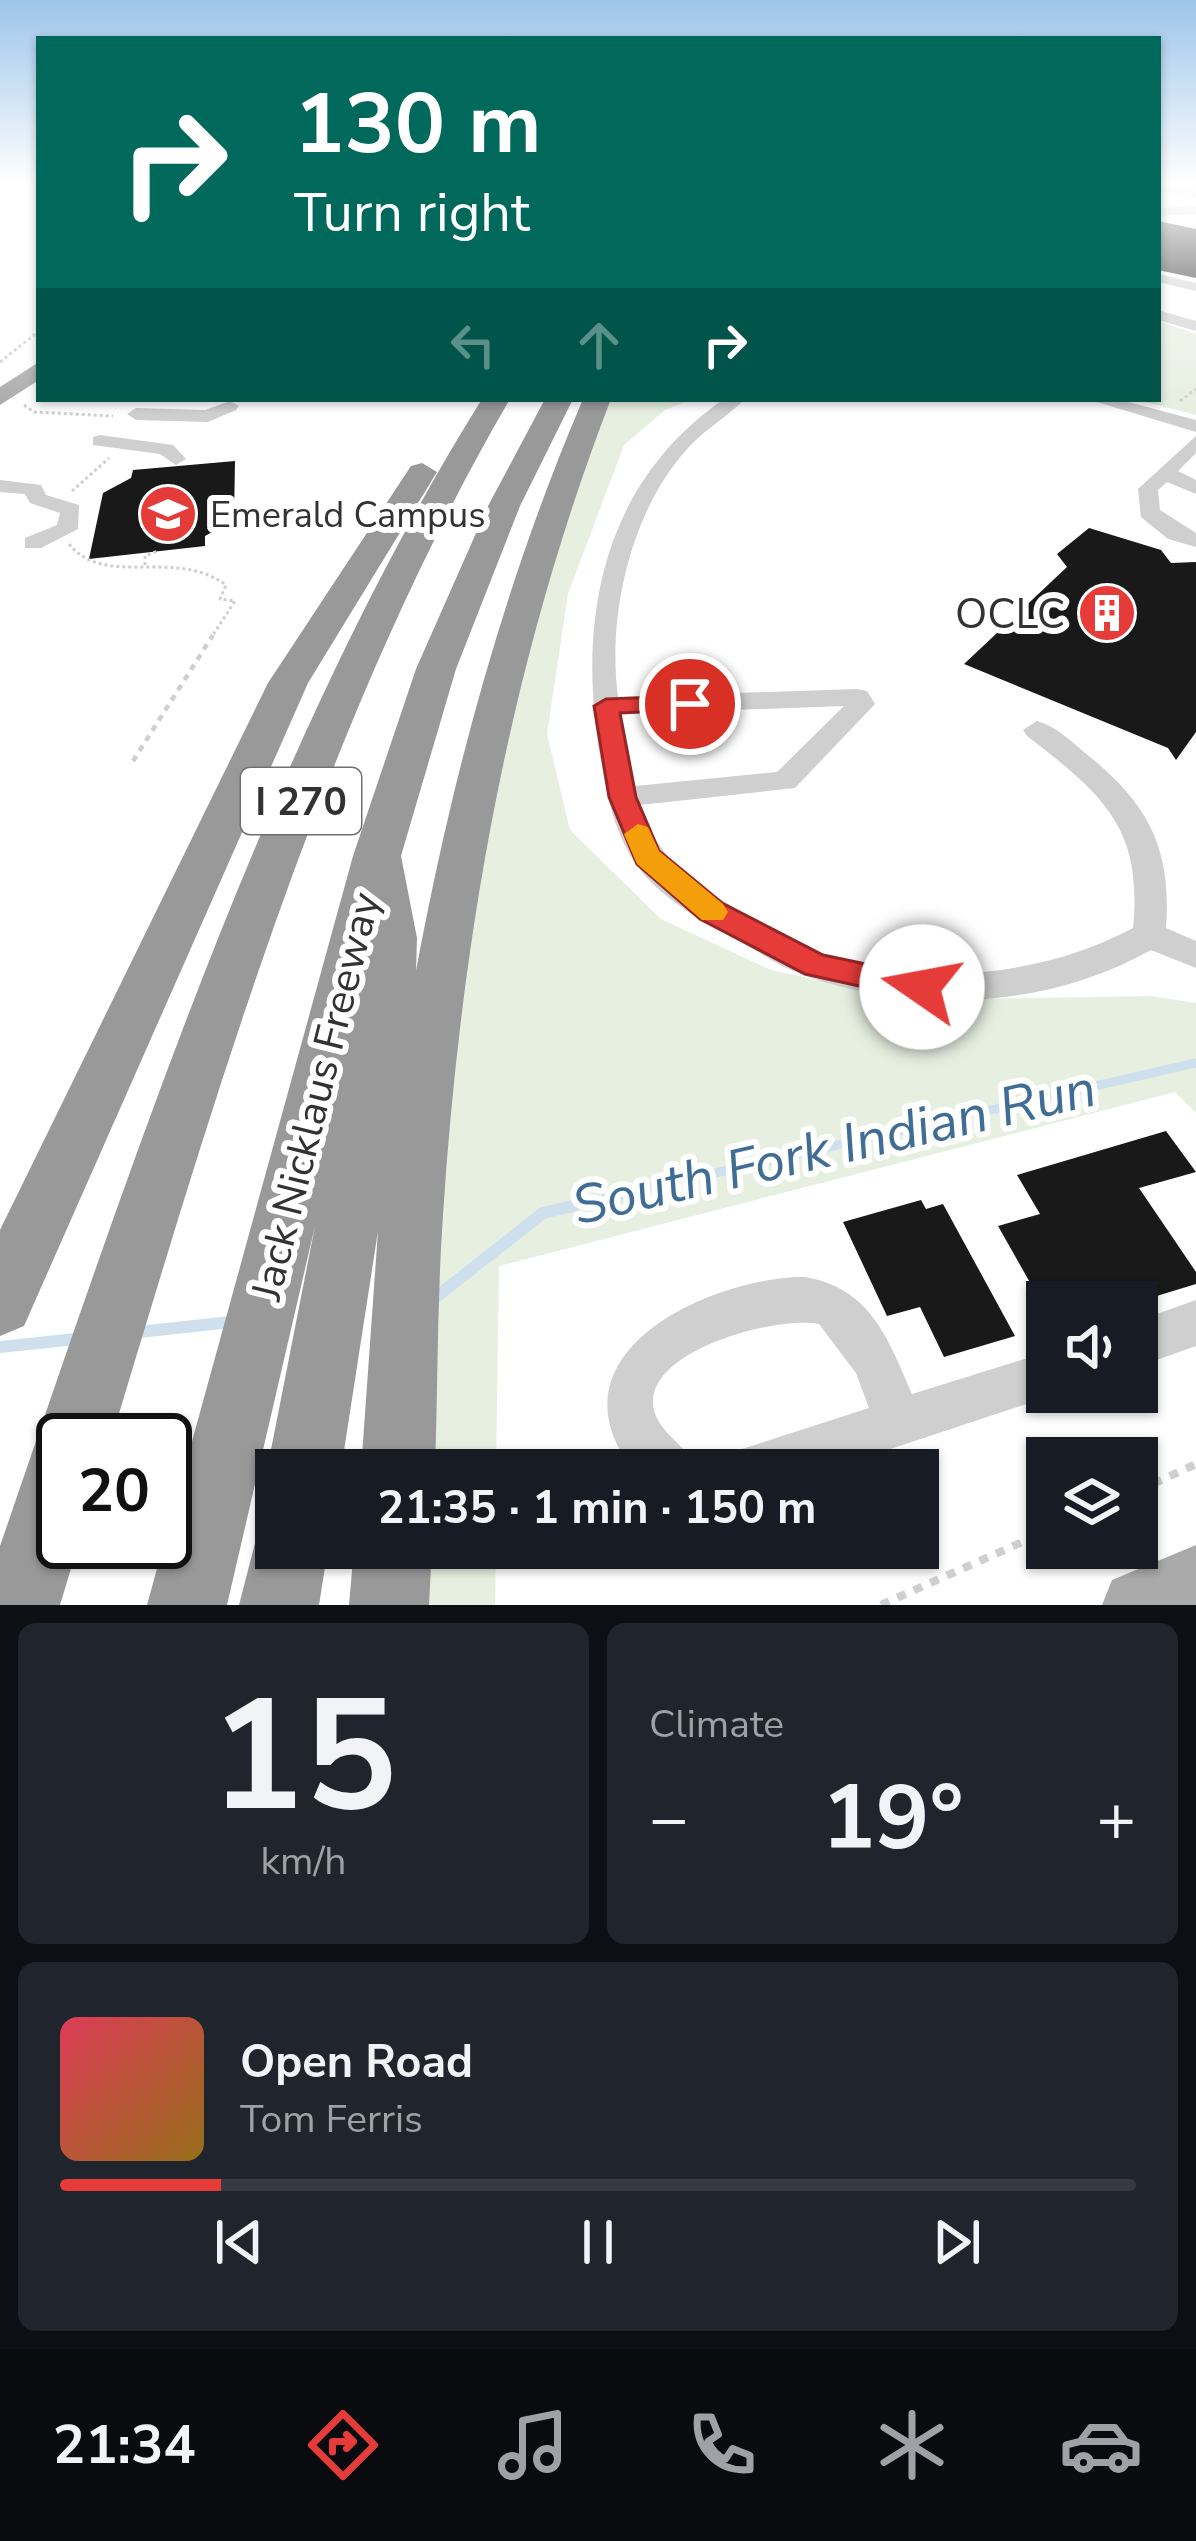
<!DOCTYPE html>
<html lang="en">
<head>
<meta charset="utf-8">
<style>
  :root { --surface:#171b24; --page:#20242c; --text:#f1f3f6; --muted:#9ea1a6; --line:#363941; --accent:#e53b39 }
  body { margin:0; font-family:"Nunito Sans",sans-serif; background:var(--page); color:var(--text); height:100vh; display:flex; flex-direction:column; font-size:45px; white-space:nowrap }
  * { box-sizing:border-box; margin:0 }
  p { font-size:39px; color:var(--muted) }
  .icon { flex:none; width:66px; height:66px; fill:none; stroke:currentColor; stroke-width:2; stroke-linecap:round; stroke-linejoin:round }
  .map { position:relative; height:1605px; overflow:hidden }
  .panel { display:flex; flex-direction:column; gap:18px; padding:18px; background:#0d0f14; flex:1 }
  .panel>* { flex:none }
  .hud { position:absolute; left:36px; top:36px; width:1125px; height:366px; border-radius:0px; box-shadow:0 3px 9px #0004; background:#00695c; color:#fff; overflow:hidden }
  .controls { position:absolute; left:1026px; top:1281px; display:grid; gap:24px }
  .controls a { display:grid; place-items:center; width:132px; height:132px; border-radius:0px; background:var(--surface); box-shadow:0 3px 9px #0004; font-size:60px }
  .speed { position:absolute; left:36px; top:1413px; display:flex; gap:24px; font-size:60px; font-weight:700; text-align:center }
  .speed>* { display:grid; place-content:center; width:156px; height:156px; border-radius:50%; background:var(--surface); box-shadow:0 3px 9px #0004; line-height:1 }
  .speed .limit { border:6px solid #111; border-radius:18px; background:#fff; color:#111 }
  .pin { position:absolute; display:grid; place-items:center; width:102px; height:102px; color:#fff; margin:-51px; border:6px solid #fff; border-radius:50%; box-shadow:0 3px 12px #0007 }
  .me { position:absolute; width:132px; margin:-66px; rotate:282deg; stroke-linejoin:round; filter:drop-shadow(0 0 9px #0008) }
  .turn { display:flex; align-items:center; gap:42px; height:252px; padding:0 60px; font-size:54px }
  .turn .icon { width:156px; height:156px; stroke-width:2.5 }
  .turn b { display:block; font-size:84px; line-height:102px }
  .lanes { display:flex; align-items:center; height:114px; padding:0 60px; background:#0003; justify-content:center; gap:60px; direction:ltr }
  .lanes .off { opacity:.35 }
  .big { font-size:90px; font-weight:700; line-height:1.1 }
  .panel .card { flex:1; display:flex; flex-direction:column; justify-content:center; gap:18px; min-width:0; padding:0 42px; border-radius:18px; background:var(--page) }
  .panel .dial { align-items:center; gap:0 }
  .dial b { font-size:156px; line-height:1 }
  .song { display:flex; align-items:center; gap:36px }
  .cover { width:144px; height:144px; border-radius:18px; background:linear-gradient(135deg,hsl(350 70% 55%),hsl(40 70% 35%)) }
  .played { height:12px; border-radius:6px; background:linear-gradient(90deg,var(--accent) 15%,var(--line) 15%) }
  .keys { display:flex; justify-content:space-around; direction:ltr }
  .heat { display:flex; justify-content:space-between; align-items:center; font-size:66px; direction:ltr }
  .panel .tiles { flex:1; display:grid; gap:18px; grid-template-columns:1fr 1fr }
  .card:last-child { grid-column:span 2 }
  .trip { position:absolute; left:255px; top:1449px; width:684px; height:120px; border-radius:0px; background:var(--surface); box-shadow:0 3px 9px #0004; font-weight:700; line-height:120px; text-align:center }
  .menu { display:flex; height:192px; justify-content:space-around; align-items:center; background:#090b0e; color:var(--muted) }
  .menu .icon { width:84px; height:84px }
  .menu .active { color:var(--accent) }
  .menu b { font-size:54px; color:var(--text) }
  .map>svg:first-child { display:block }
  .green { fill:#e7efe1 }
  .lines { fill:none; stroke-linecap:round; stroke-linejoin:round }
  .stream-far1 { stroke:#cedfee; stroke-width:9 }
  .stream { stroke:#cedfee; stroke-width:12 }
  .building { fill:#191919 }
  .path-far2 { stroke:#cfcfcf; stroke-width:3; stroke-dasharray:3 3; stroke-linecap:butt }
  .path-far1 { stroke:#cfcfcf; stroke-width:4.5; stroke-dasharray:6 6; stroke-linecap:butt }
  .path { stroke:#cfcfcf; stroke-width:8; stroke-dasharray:9 9; stroke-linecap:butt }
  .minor { fill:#cfcfcf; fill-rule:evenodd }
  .major { fill:#aaa; fill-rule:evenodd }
  .highway { fill:#999; fill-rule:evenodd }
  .route { fill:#e53b39; stroke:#952625; stroke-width:3 }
  .slow { fill:#f59e0b }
  .labels { text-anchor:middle; stroke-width:12; stroke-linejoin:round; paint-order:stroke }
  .far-poi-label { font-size:36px; fill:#323232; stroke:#fff; text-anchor:start }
  .shield { fill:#fff; stroke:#707070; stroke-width:3 }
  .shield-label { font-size:39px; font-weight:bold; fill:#323232 }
  .poi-label { font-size:42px; fill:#323232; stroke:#fff; text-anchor:end }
  .street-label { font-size:42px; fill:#323232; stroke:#fff }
  .near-water-label { font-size:54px; font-style:italic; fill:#3f6d96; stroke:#fff }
</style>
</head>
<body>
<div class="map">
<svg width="1196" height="1605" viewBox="0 0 1196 1605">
  <rect width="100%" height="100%" fill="#fff"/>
  <!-- green -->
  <path class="green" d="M1158 321 1196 334V415L1134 399H1158Z
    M606 399H693L665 410 624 445 568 594 547 734 570 830 661 919 771 970 910 1000 1150 996 1196 1003V1113L1175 1092 499 1266 496 1470H423L458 998 489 810 550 548Z
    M419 1548H496L495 1605H416Z"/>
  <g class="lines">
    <!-- stream-far1 -->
    <path class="stream-far1" d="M602 1199 1196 1063"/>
    <!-- stream -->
    <path class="stream" d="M431 1301 543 1213 615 1196
      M139 1332 231 1322
      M0 1347 76 1339"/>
  </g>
  <!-- building -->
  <path class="building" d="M1158 221 1196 229V278L1158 270Z
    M235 461 234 520 205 536V546L89 559 103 493 131 478 133 470Z
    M1089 528 1161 550 1171 563 1196 562V732L1176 760 1168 748 964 664 1067 567 1057 554Z
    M1166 1131 1196 1172 1139 1188 1196 1272V1284L1137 1302H1041L998 1226 1040 1214 1017 1175Z
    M921 1200 926 1209 943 1204 1015 1336 944 1357 920 1307 887 1316 843 1222Z"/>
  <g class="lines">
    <!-- path-far2 -->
    <path class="path-far2" d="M0 362 39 331
      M1180 401 1196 389
      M24 405 34 412 113 416
      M72 491 109 458
      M69 544C105 589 175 547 226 585L220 599 235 601 211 638
      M145 565V556L158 551"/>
    <!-- path-far1 -->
    <path class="path-far1" d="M133 761 213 635"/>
    <!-- path -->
    <path class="path" d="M1137 1491 1196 1464
      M881 1605 1047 1531"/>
    <!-- minor -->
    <path class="minor" d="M1158 185 1196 190V198L1158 192Z
      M1196 206V214L1158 216V208Z
      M1158 274 1196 283V291L1158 282Z
      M1158 310 1196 321V331L1158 320Z
      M724 399H745C727 417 705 429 688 448 631 510 607 615 618 697L857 689 867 691 875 704 795 788 640 805C658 863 702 891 754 918 778 931 802 947 828 956 925 988 1043 976 1133 928 1143 827 1102 794 1027 736L1023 730 1037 721C1055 726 1070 740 1084 752 1147 802 1172 846 1166 928L1196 941V968L1151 950C1048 1008 916 1015 806 976 780 967 757 951 733 937 699 919 662 899 638 867 614 834 607 795 600 756 577 619 602 483 724 399ZM844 706 777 772 635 786 620 714Z
      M1087 399H1117L1196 420V432Z
      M230 401 239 406 236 410 208 422 136 420 127 414 136 408 205 410Z
      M100 435 173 445 186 459 176 465 160 454 93 445V437Z
      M1196 436V453L1178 471 1196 480V494L1167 482 1158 490 1160 510 1196 533V547L1168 539 1141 517 1138 489Z
      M0 480 41 485 46 495 79 505 78 529 41 548H25V538L57 525 60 513 30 503 25 494 0 492Z
      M805 1277C870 1288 888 1338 912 1394L1047 1352V1392H1063L827 1470H726L733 1452 869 1408 856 1373 819 1324C778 1316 653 1348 653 1402 653 1431 688 1445 699 1470L635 1469C621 1455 613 1440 609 1421 591 1329 732 1276 805 1277Z
      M1196 1300V1346L1137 1367V1321Z"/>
    <!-- major -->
    <path class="major" d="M39 362V380L0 405V387Z
      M1196 1545V1605H1102L1112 1580Z"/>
    <!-- highway -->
    <path class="highway" d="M482 399H510C325 716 217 1090 111 1440H63V1542H79L60 1605H0V1546C130 1169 269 740 482 399Z
      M545 399H573L520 506 456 669 401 856 417 938 416 971C453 773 504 584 583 399H611C510 660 461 936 443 1215 437 1300 438 1385 435 1470H361L378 1231 341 1470H276V1492L267 1470 315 1226 227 1605H147L353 856 416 669 488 506Z
      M422 463 437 472 308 683 24 1326 0 1336V1230L268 683 411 466Z
      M276 1514V1548H328L319 1605H239L261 1520Z
      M354 1548H432L429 1605H349Z"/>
  </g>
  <!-- sky -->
  <linearGradient id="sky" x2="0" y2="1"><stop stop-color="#9dc5ea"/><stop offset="0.45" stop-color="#fff"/><stop offset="1" stop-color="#fff" stop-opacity="0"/></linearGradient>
  <rect width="1196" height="409" fill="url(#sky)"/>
  <!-- route -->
  <path class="route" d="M690 696 699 699V709L620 713 636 797 659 851 722 903 823 955 933 978 938 987 933 996 922 1000 805 974 700 919 637 864 609 797 594 706 606 699Z"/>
  <!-- slow -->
  <path class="slow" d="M638 824 648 827 659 851 723 904 728 912 723 920H702L637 864 624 834Z"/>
  <!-- icons -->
  <defs>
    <g id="school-disc" transform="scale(3)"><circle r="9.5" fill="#e53b39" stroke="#fff"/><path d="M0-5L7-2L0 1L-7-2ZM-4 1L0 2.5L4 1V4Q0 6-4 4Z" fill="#fff"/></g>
    <g id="building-disc" transform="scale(3)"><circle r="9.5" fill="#e53b39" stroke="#fff"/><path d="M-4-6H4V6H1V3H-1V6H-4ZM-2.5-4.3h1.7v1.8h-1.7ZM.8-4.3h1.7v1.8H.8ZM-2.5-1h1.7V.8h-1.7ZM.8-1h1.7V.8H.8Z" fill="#fff"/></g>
  </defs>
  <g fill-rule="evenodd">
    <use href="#school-disc" x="168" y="514"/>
    <use href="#building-disc" x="1107" y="613"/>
  </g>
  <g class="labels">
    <!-- far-poi labels -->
    <g class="far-poi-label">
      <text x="210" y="527">Emerald Campus</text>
    </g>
    <!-- shield labels -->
    <rect class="shield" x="241" y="768" width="120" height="66" rx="9"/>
    <g class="shield-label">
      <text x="301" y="815">I 270</text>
    </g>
    <!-- poi labels -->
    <g class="poi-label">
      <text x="1065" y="628">OCLC</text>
    </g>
    <!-- street labels -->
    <g class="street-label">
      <text transform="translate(315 1096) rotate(-76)" y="15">Jack Nicklaus Freeway</text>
    </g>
    <!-- near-water labels -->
    <g class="near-water-label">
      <text transform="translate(834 1146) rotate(-13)" y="19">South Fork Indian Run</text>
    </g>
  </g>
</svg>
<div class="controls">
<a><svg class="icon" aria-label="sound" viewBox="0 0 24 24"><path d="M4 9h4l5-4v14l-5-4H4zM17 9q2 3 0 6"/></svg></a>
<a><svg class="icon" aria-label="layers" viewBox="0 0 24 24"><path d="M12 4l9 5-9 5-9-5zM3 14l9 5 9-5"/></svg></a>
</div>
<div class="speed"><div class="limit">20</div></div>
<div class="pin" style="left:690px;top:704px;background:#d93025"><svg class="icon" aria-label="arrive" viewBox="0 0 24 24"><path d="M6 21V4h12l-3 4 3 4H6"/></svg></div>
<svg class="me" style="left:922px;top:987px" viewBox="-20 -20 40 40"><circle r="19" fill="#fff"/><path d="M0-13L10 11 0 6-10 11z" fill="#e53b39"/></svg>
<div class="trip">21:35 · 1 min · 150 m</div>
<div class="hud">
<div class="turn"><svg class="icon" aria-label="right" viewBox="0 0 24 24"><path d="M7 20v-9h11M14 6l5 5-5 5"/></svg><div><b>130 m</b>Turn right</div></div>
<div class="lanes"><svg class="icon off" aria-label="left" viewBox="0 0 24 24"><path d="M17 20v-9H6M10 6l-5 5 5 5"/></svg><svg class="icon off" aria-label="ahead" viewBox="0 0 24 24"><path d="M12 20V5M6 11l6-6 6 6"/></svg><svg class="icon" aria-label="right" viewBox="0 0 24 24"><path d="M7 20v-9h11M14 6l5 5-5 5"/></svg></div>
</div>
</div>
<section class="panel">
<div class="tiles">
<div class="card dial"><b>15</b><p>km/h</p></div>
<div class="card"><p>Climate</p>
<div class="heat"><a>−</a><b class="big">19°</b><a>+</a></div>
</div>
<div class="card">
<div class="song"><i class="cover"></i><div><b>Open Road</b><p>Tom Ferris</p></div></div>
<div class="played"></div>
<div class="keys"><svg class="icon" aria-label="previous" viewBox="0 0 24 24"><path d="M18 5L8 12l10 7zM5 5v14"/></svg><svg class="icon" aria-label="pause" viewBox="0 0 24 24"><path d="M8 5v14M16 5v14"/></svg><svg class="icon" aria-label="next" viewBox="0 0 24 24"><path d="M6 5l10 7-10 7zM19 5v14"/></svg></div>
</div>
</div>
</section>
<nav class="menu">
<b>21:34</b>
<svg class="icon active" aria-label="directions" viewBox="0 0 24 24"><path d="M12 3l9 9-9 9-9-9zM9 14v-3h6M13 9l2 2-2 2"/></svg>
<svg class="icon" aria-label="music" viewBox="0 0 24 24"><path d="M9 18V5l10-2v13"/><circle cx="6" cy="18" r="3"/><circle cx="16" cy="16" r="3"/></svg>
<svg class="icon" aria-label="phone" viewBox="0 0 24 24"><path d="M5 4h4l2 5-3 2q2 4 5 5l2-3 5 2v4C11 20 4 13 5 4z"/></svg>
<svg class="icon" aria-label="climate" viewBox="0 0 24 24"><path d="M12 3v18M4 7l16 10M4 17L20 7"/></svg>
<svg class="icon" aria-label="car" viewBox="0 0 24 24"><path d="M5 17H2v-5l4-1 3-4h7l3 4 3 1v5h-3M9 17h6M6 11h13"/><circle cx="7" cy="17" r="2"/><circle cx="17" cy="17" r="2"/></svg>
</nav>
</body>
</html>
